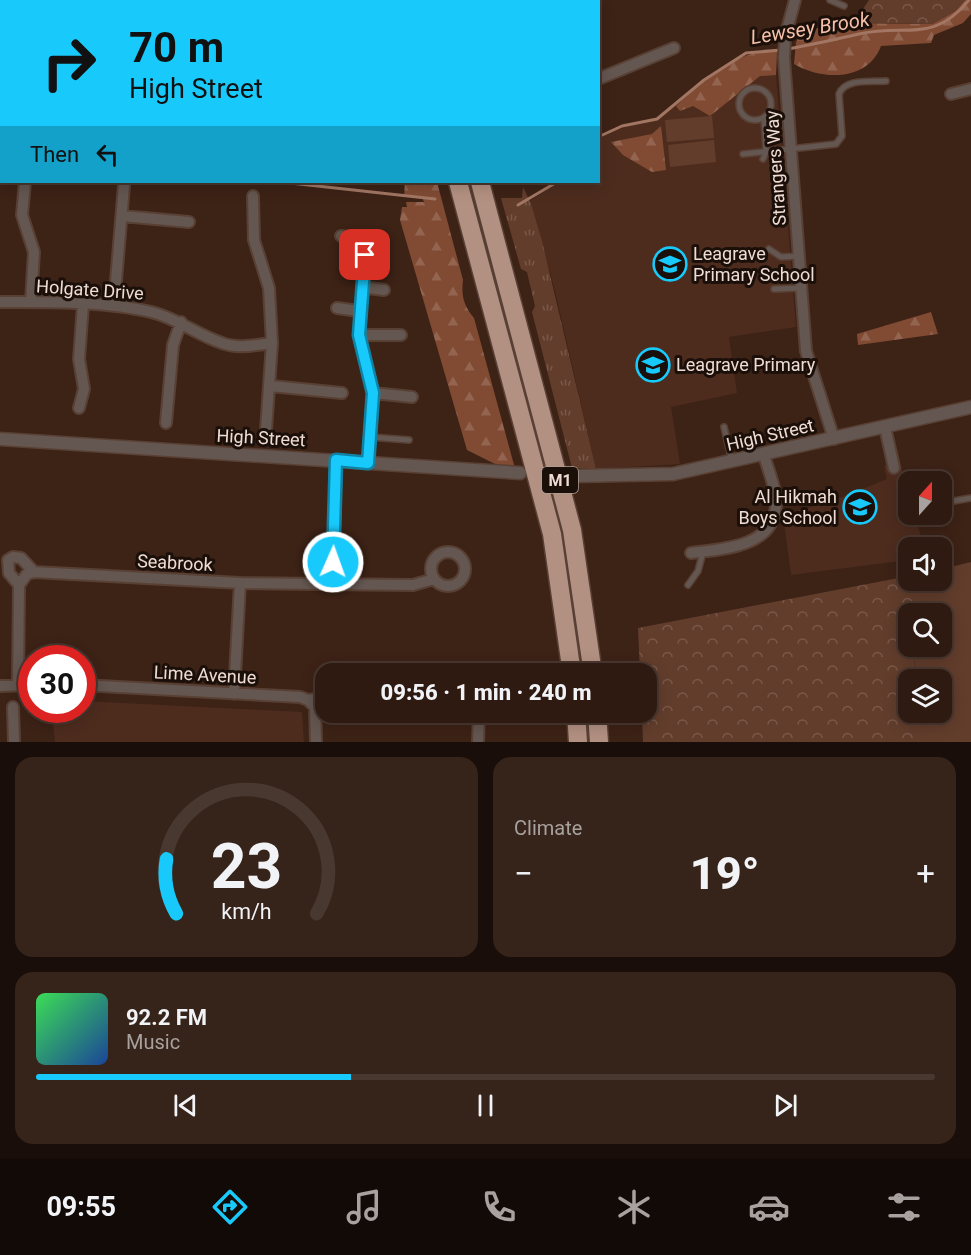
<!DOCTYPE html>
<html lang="en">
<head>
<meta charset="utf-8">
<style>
  :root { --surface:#2e1a10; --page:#362319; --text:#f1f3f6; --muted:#a7a19f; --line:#493830; --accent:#18cafc }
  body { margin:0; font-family:Roboto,sans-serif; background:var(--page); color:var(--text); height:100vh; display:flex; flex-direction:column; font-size:22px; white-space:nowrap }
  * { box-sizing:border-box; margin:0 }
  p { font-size:20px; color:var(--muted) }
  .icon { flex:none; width:33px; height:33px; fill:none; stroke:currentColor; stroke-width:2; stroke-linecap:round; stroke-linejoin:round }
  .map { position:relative; height:742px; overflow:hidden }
  .sheet { display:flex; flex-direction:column; gap:15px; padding:15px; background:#190e09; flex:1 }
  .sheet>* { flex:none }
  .top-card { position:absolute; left:0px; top:0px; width:600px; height:183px; box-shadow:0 3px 15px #0003,0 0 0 2px var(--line); background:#18cafc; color:#111; overflow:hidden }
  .needle { width:39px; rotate:21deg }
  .fabs { position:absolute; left:898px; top:471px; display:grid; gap:12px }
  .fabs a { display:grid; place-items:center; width:54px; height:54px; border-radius:12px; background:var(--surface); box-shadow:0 3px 15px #0003,0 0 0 2px var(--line); font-size:30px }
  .speed { position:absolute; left:18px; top:645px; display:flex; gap:12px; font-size:30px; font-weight:700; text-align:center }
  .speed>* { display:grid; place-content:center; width:78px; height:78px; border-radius:50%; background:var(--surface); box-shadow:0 3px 15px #0003,0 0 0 2px var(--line); line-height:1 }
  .speed .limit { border:9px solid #d22; background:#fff; color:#111 }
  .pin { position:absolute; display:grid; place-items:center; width:51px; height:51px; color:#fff; margin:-26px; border-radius:12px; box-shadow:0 3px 9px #0006 }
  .me { position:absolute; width:66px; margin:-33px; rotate:2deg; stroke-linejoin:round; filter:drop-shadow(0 0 4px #0008) }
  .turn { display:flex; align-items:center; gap:21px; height:126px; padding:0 30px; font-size:27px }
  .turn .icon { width:78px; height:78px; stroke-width:2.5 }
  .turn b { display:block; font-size:42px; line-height:51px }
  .then { display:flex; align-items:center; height:57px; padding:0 30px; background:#0003; gap:12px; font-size:22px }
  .big { font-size:45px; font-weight:800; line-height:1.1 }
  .sheet .widget { flex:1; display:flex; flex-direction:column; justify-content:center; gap:9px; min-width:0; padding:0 21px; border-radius:18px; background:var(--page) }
  .sheet .dial { align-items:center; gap:0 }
  .dial svg { height:156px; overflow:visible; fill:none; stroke:var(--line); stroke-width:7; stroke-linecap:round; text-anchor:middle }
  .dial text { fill:var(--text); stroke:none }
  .song { display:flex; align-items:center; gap:18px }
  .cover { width:72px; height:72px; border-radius:9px; background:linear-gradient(135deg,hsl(130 70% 55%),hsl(220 70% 35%)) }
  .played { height:6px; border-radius:3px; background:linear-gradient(90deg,var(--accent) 35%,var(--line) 35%) }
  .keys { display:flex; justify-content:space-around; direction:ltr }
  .heat { display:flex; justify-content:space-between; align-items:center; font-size:33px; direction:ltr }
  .sheet .tiles { flex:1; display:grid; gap:15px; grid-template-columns:1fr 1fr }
  .widget:last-child { grid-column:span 2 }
  .trip { position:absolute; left:315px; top:663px; width:342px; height:60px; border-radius:18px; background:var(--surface); box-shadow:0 3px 15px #0003,0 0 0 2px var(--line); font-weight:800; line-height:60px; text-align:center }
  .tabs { display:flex; height:96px; justify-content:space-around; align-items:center; background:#120a06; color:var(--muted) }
  .tabs .icon { width:42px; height:42px }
  .tabs .active { color:var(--accent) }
  .tabs b { font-size:27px; color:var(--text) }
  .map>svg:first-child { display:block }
  .built { fill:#4d2c1e }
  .grass { fill:url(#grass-tufts) }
  .forest { fill:url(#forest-firs) }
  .park { fill:url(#park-crowns) }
  .pitch { fill:#623d2c }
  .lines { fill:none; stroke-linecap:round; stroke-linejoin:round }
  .stream { stroke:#a27663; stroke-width:3 }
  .service-casing { stroke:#594034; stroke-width:8 }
  .minor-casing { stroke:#594034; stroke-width:14 }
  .tertiary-casing { stroke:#594034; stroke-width:15 }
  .motorway-casing { stroke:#594034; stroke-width:21 }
  .service { stroke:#645650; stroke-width:5 }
  .minor { stroke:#645650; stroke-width:10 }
  .tertiary { stroke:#645650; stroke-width:12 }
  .motorway { stroke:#b39182; stroke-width:18 }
  .route-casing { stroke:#1083a4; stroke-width:15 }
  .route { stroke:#18cafc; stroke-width:10 }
  .labels { text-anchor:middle; stroke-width:6; stroke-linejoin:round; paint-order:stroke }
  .shield { fill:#1b0f0a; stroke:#af9e97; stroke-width:1.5 }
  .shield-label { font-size:16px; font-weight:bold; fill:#efdcd4 }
  .street-label { font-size:18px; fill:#efdcd4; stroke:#1b0f0a }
  .poi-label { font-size:18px; fill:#efdcd4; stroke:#1b0f0a; text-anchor:start }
  .water-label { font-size:20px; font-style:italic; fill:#f5c1aa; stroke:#1b0f0a }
</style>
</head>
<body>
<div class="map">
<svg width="971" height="742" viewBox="0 0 971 742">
  <defs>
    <pattern id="grass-tufts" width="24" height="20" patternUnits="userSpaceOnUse" patternTransform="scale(1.5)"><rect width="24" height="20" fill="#623d2c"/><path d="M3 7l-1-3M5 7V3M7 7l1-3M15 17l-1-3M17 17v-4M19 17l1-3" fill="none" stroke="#79584a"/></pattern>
    <pattern id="forest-firs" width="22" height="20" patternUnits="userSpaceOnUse" patternTransform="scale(1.5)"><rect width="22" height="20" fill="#814b33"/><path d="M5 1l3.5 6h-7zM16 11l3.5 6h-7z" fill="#936450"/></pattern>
    <pattern id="park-crowns" width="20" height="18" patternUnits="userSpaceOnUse" patternTransform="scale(1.5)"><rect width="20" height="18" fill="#623d2c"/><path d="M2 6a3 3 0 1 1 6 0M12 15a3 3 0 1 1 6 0" fill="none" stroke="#79584a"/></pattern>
  </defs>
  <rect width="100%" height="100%" fill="#3d2216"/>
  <!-- built -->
  <path class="built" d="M765 51H777L776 75 796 327 729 337 737 393 671 407 680 464 596 469 554 287 530 201 559 182H598L599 138 614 130 660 118 731 62 745 55Z
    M894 439 909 494V514L915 515 924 547 909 548V560L791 575 783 515 835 500 887 479 884 466 889 464 882 442Z
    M83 701 302 712 304 742H55L52 715H60L61 710H82Z"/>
  <!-- grass -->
  <path class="grass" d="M523 187 531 204 542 241 596 469 572 468 532 312 535 306 527 272 521 269 501 198H522Z"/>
  <!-- forest -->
  <path class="forest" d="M965 0H971V14L963 23 934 35 931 43 881 46C868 81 823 81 794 64L796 42 802 31 848 23 932 24 955 11Z
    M765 51H777L776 75 760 76 710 116 693 106 680 111 676 106C702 83 729 56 765 51Z
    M661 126 666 170 652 172 623 155 611 142 652 134Z
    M405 182H437L463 280C461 296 464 306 474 318L514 465 499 466 467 450 400 220 402 207H407L406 202H424L422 197H404Z
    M931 312 938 334 858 345 857 334Z"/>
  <!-- park -->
  <path class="park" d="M0 0H382L383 1 2 2 1 147Z
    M869 0H965L955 11 932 24 860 23 857 18Z
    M909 576V580L916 581V613L909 614V646L915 647 914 679 909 680V712L913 713V742H643L642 713 646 712V674L640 673 638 628Z"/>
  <!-- pitch -->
  <path class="pitch" d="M712 116 714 138 667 142 665 120Z
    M714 140 716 162 670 167 668 145Z
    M971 562V742H913V713L942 712V680L914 679 915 647 942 646V614L916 613V581L942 580V569Z"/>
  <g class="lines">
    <!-- stream -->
    <path class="stream" d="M787 49C812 45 836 39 859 34 906 23 932 45 969 0
      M598 137 622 126 657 119 704 80 746 53 781 50
      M0 163H2
      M281 182 435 199
      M518 205 557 182"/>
    <!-- service casing -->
    <g class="service-casing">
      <path id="service" d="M473 0V2
        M830 0 844 6
        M739 104a16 16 0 1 1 32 0a16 16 0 1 1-32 0Z
        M743 154 836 144 842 136 839 94C845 78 871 82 886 81
        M763 159 766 152 764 118
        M769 249 781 257 799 256
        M774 289 801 288
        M724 427 732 461
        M370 437 409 440
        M942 503 971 498
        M688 585 698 571 703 552"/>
    </g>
    <!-- minor casing -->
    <g class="minor-casing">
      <path id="minor" d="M795 0 785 37 784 58 806 351 834 439
        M515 2 516 0
        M598 79 674 48
        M951 94 971 89
        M25 182 22 215 34 252 31 302
        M253 196 254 240 269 288 272 343
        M122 216 189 222
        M341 236 366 239 359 335 373 393 368 463
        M362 287 384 290
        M0 302C46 302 107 301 151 312 177 318 197 335 222 343 237 349 256 345 272 343L266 430
        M114 305 124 185
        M337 308 359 311
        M359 335H401
        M271 386 342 393
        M373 393 412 397
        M79 408 84 389 79 359 83 305
        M166 423 173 345 181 322
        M885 427 894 468
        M431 569a17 17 0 1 1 34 0a17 17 0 1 1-34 0Z
        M691 553C724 549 774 547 776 505 777 490 768 470 764 455
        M333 584 336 460
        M19 585 9 573 8 560 13 557 21 558 34 572
        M18 685 19 585 27 574 34 572 240 583 413 585 434 579
        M82 685 300 697 308 700 326 698
        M0 686 32 685
        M234 694 240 583
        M308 700 315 707 316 742
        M13 707 14 742
        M478 742 479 712"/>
    </g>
    <!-- tertiary casing -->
    <g class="tertiary-casing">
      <path id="tertiary" d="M0 439 520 473
        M575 476 673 474 971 407"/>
    </g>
    <!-- motorway casing -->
    <g class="motorway-casing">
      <path id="motorway" d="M409 0 410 2
        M431 0 432 2
        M458 182 552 534 572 674
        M480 182 572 530 593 674
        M576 712 578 742
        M597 712 599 742"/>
    </g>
    <!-- service -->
    <use href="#service" class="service"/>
    <!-- minor -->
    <use href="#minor" class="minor"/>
    <!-- tertiary -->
    <use href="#tertiary" class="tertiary"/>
    <!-- motorway -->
    <use href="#motorway" class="motorway"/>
  </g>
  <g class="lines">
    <!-- route casing -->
    <g class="route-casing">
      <path id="route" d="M333 562 336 460 368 463 373 393 359 335 365 255"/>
    </g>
    <!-- route -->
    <use href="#route" class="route"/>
  </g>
  <!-- icons -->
  <defs>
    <g id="school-ring" transform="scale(1.725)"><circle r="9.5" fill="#1b0f0a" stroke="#18cafc" stroke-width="1.5"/><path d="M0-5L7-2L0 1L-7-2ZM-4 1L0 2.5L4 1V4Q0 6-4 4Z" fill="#18cafc"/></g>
  </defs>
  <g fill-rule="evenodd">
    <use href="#school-ring" x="670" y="264"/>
    <use href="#school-ring" x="653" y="365"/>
    <use href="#school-ring" x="860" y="507"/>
  </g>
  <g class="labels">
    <!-- shield labels -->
    <rect class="shield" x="542" y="467" width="36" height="26" rx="4.5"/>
    <g class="shield-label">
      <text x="560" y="486">M1</text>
    </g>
    <!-- street labels -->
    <g class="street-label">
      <text transform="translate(776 168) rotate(-94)" y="6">Strangers Way</text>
      <text transform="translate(90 290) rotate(4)" y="6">Holgate Drive</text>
      <text transform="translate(770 435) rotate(-13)" y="6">High Street</text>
      <text transform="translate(261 438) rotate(3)" y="6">High Street</text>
      <text transform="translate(175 563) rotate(3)" y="6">Seabrook</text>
      <text transform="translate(205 675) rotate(3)" y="6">Lime Avenue</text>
    </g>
    <!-- poi labels -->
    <g class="poi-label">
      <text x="693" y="260">Leagrave<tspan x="693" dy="21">Primary School</tspan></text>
      <text x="676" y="371">Leagrave Primary</text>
      <text x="837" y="503" text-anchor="end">Al Hikmah<tspan x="837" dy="21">Boys School</tspan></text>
    </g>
    <!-- water labels -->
    <g class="water-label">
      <text transform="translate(810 28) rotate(-9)" y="7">Lewsey Brook</text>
    </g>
  </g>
</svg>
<div class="fabs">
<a><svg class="needle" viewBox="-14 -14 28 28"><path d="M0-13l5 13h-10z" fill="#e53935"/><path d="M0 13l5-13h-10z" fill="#a7a19f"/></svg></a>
<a><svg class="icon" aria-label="sound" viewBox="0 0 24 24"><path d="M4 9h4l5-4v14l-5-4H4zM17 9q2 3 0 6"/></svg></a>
<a><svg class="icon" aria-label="search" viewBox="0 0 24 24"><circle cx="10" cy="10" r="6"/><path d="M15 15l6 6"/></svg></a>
<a><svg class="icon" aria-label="layers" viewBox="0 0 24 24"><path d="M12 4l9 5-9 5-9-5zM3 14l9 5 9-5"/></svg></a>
</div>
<div class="speed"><div class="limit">30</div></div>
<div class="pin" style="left:365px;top:255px;background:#d93025"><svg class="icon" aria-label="arrive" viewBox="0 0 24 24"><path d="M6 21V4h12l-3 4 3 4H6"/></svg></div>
<svg class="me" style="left:333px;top:562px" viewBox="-20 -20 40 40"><circle r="17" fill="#18cafc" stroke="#fff" stroke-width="3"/><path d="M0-11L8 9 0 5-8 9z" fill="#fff"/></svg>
<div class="trip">09:56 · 1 min · 240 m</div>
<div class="top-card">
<div class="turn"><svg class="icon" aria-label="right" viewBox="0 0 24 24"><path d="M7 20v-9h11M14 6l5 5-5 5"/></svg><div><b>70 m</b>High Street</div></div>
<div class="then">Then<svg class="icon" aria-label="left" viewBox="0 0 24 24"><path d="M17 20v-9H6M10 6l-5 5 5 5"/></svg></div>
</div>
</div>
<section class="sheet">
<div class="tiles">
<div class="widget dial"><svg viewBox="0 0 100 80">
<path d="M14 69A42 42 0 1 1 86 69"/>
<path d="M14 69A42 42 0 0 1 9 41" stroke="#18cafc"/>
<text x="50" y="56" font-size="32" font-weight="700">23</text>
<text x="50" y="72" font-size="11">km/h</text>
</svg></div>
<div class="widget"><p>Climate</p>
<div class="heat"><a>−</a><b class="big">19°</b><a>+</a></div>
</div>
<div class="widget">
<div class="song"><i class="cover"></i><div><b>92.2 FM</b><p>Music</p></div></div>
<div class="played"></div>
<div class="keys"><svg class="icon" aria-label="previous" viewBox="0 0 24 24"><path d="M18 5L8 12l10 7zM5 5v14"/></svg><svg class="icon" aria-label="pause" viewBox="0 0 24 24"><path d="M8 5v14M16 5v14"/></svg><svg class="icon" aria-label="next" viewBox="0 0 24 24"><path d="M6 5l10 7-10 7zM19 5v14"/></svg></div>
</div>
</div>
</section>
<nav class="tabs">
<b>09:55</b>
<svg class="icon active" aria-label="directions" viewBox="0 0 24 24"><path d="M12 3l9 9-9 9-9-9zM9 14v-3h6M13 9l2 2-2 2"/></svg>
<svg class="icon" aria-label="music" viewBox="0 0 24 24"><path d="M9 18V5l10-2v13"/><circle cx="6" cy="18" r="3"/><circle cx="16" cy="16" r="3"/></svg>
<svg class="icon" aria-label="phone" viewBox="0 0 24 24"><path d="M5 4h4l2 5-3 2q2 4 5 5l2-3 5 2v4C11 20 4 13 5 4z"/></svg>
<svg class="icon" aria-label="climate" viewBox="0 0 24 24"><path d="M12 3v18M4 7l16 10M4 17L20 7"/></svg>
<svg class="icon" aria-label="car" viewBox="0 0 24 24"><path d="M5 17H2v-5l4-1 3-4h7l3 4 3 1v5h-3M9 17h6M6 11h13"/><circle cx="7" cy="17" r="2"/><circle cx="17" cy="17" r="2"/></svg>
<svg class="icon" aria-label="filters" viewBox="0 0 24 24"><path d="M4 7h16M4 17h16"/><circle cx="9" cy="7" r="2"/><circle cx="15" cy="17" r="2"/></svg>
</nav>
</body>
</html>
